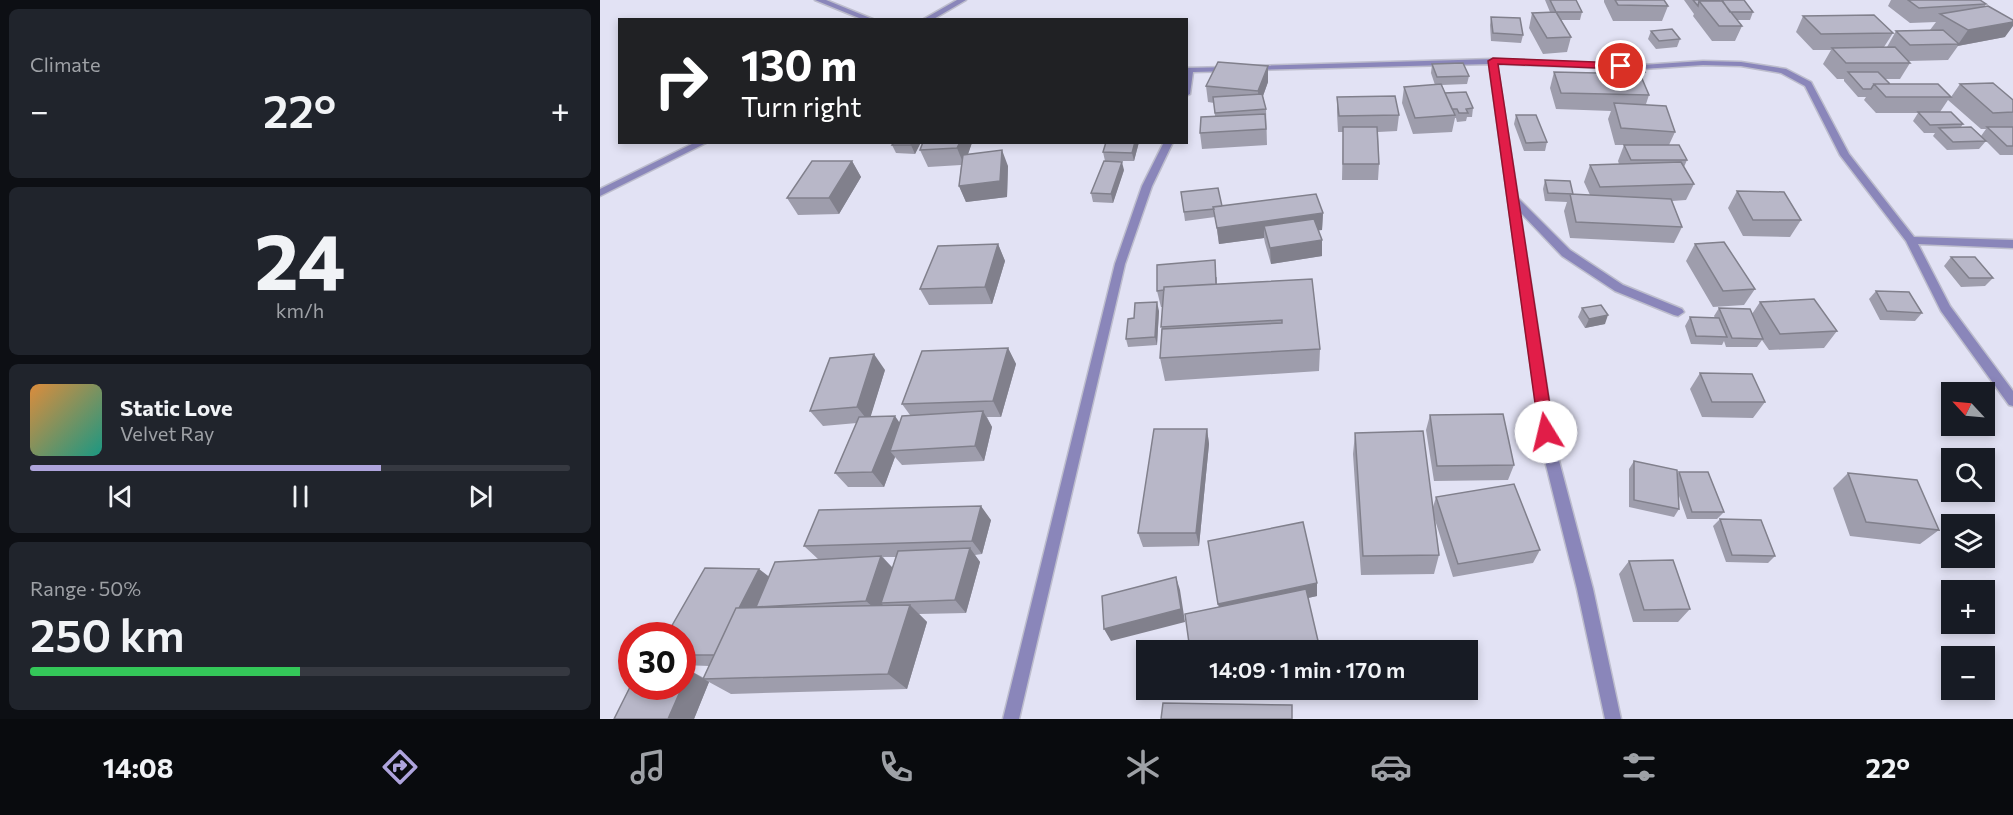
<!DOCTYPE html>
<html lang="en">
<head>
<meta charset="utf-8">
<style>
  :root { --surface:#171b24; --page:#20242c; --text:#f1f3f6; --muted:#9ea1a6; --line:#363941; --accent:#aea4dc }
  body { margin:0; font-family:Commissioner,sans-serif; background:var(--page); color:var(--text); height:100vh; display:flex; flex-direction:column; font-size:22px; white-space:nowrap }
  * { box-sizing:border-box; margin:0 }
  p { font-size:20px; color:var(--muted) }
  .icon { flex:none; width:33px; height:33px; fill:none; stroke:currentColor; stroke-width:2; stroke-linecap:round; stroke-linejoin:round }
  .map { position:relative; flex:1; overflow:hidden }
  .side { display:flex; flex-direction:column; gap:9px; padding:9px; background:#0d0f14; width:600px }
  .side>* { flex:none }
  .guide { position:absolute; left:18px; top:18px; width:570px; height:126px; border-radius:0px; box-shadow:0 3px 9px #0003; background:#202124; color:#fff; overflow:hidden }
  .needle { width:39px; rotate:296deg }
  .controls { position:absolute; left:1341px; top:382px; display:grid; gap:12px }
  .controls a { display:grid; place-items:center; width:54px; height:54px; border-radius:0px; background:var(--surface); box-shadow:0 3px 9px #0003; font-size:30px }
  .speed { position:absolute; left:18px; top:622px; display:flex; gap:12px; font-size:30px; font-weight:700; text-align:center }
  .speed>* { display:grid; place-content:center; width:78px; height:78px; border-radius:50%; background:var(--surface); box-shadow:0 3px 9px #0003; line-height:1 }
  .speed .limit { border:9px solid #d22; background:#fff; color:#111 }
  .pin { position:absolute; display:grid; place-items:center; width:51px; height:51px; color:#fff; margin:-26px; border:3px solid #fff; border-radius:50%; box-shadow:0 2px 6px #0007 }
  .me { position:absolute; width:66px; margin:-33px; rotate:351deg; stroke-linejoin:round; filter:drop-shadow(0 0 4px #0008) }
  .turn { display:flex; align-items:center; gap:21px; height:126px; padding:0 24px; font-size:27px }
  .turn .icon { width:78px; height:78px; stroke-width:2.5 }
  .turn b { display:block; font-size:42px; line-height:51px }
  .big { font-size:45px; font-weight:600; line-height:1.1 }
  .side .tile { flex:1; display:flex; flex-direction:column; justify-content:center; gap:9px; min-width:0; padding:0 21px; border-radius:9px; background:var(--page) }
  .side .dial { align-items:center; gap:0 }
  .dial b { font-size:78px; line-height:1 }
  .song { display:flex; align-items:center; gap:18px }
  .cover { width:72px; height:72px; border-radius:9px; background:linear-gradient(135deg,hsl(30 70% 55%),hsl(170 70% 35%)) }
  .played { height:6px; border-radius:3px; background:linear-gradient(90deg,var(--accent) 65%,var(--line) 65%) }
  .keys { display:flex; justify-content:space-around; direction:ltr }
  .heat { display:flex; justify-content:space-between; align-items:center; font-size:33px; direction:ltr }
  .charge { height:9px; border-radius:4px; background:linear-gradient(90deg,#34c759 50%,var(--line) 0) }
  .trip { position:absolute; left:536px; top:640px; width:342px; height:60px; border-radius:0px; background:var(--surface); box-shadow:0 3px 9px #0003; font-weight:600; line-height:60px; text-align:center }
  .tab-bar { display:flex; height:96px; justify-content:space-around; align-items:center; background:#090b0e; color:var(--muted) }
  .tab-bar .icon { width:42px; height:42px }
  .tab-bar .selected { color:var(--accent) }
  .tab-bar b { font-size:27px; color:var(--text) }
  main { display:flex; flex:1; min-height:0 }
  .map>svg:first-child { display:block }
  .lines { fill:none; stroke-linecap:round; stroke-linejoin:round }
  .street-casing { stroke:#bdbdcd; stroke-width:3 }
  .street { fill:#8a86ba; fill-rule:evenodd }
  .wall { fill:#9e9dac; fill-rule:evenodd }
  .shaded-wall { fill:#81808c }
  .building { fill:#b8b7c8; stroke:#81808c; stroke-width:1.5 }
  .route { fill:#e11d48; stroke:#92132f; stroke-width:1.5 }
</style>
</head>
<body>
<main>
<section class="side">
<div class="tile"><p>Climate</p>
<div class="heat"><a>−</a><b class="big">22°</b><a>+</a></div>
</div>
<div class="tile dial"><b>24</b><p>km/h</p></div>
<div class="tile">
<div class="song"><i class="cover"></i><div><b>Static Love</b><p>Velvet Ray</p></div></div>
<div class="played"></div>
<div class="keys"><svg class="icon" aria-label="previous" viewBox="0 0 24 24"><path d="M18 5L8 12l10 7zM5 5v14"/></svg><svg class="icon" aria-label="pause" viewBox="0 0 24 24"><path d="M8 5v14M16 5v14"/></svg><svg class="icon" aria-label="next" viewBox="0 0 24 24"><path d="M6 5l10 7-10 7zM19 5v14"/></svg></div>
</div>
<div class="tile"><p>Range · 50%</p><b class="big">250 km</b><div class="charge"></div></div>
</section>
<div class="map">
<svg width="1413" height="719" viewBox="0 0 1413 719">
  <rect width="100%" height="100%" fill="#e2e2f4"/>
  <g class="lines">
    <!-- street casing -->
    <g class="street-casing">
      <path id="street" d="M215 0H226L275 20H264Z
        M357 0H366L332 20H322Z
        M893 59 1042 65 1103 61 1141 62 1186 69 1211 82 1249 154 1314 237 1413 240V248L1318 244 1350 306 1413 391V406L1409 405 1341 311 1306 241 1240 155 1205 86 1181 73 1141 66 1103 65 1042 69 897 64 918 198 970 250 1023 285 1082 309 1084 312 1078 316 1074 315 1015 291 962 256 920 212 957 453 993 589 1021 719H1005L977 589 943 453 889 64 654 70 650 68 654 66Z
        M630 67H633V71L593 72 590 94 586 96V68Z
        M96 142H108L0 196V189Z
        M564 142H573L552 186 525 264 419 719H403L515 264 542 186Z"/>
    </g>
    <!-- street -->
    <use href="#street" class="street"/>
  </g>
  <!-- wall -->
  <path class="wall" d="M945 0H976L982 12 980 20H961L971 37 967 52 943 54 929 28 932 13 950 12Z
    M1004 0H1064L1068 6 1062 21H1013L1004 2Z
    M1084 0H1144L1153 12 1150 20H1137L1142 26 1135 41H1112L1093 16 1094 14Z
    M1291 0H1380L1386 4 1384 7 1405 37 1358 46 1348 60 1308 61 1310 63 1300 79H1285L1290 84 1351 97 1360 84 1413 100V155H1400L1386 141 1379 149 1347 150 1333 136 1335 133H1324L1313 121 1318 113H1276L1264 100 1266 97H1258L1244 81V79H1237L1223 64 1231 50H1213L1196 32 1203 16 1293 33 1284 47H1287L1296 31H1332L1330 30 1336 22 1310 23 1288 6ZM1348 100 1381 129H1386L1381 136 1361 127 1363 124 1340 112Z
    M891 17 923 35 921 43 891 41 890 25Z
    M1051 31 1080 39 1077 47 1056 49 1048 39Z
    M1012 62 1045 72 1042 80 1049 95 1046 104 1075 132 1069 145 1087 160 1084 167 1094 184 1086 200 1072 201 1082 227 1074 243 970 238 964 211 967 202 945 201 943 189 945 180 973 195H990L984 182 990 165 1019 164 1018 161 1024 145H1015L1008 119 1011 111 956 109 950 88 954 72 1011 73 1009 70Z
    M832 64 869 76 867 84 842 85 845 93 873 108 872 117H867L866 121 857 122 856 118H855L852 132 813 134 802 103 804 87 835 85 831 73Z
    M668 82 663 96 666 109 667 145 602 149 600 133 615 116 614 103 608 102 606 86Z
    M737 97 799 115 797 131 778 132 779 164 778 180H742L743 132H738L737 113Z
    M916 115 947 142 945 151H924L914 124Z
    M321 142 315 154 296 153 292 145Z
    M323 142H372L368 154 408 166 407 197 366 202 359 186 361 165 328 167 320 150Z
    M539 142 534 161H505L503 152Z
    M252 161 261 177 239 214 198 215 187 198Z
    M524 170 513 203 493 202 491 193Z
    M1137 191 1201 220 1190 237 1143 236 1128 208Z
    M581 192 622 206 723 213 722 230H718L722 256 671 264 665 243 664 238 619 244 615 217 585 221Z
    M398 244 405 261 392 304 329 305 320 289Z
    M1095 244 1155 289 1144 305 1113 307 1086 261Z
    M1351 257 1393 278 1385 286 1361 287 1344 266Z
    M617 277V284L712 279 720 349 719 371 565 381 560 358 563 307H561L557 291Z
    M1276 291 1322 313 1315 321 1280 320 1269 299Z
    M1160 302 1237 331 1224 348 1169 350 1162 340 1157 347H1126L1124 341 1122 345 1091 344 1085 326 1090 317 1115 318 1114 316 1119 308 1152 314Z
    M982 308 1005 324 985 328 978 317Z
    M559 311 557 345 528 347 526 339 534 318Z
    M408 348 416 364 401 417H387L392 427 384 461 302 465 295 457 284 487H248L235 473 257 423 223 426 210 411 285 370 270 417 300 423 310 415 302 404Z
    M1100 373 1165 402 1153 418 1102 417 1090 389Z
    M830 415 914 465 908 480 834 481 826 430Z
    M607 429 609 444 599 546 543 547 538 533Z
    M755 433 833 507 836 497 940 550 933 563 853 577 835 520 839 555 834 574 761 575 753 454Z
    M1034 461 1077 475 1079 472 1124 512 1117 519H1087L1079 496V509L1074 517 1029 507V469Z
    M1248 473 1339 530 1320 544 1250 536 1233 488Z
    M1120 519 1175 556 1168 563 1126 562 1113 526Z
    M391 520 382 554 375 555 380 562 366 613 319 614 327 622 307 689 131 694 109 682 94 719H14L89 670 104 678 109 666 82 665V636L169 577 218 559 204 546ZM283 557H296L292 568Z
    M1029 561 1090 609 1078 622H1033L1019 574Z
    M717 583V596L708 598 719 651H577L589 643Z"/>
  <!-- shaded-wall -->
  <path class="shaded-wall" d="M1413 22V26L1405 37 1357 46 1368 30Z
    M668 66V82L659 107 658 91Z
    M312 142H321L315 154 311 145Z
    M360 142 372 143 364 165 357 148Z
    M535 142H539L534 161 532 153Z
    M402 150 408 166 407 197 366 202 359 186Z
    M252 161 261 177 239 214 229 198Z
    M522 162 524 170 513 203 511 194Z
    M723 213 722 230 667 237 664 226V238L619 244 617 228Z
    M722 240V256L671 264 670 248Z
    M398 244 405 261 392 304 385 287Z
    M557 302 559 311 557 345 555 337Z
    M1008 315 1005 324 985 328 989 319Z
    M408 348 416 364 401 417 393 401Z
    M274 354 285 370 269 422 257 407Z
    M383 411 392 427 384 461 375 446Z
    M295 416 306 432 290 451 295 457 284 487 272 472Z
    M607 429 609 444 599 546 596 533Z
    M381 506 391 520 382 554 372 541Z
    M370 548 380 562 366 613 355 600Z
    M281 556 294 569 281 603 283 605 280 613 266 601Z
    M159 569 176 582 156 607 114 655Z
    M576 577 580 590 585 622 511 641 504 629Z
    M717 583V596L621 617 618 604Z
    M310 605 327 622 307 689 288 674Z
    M719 645V651H693Z
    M89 670 109 682 94 719H68Z"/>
  <!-- building -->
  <path class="building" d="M950 0H976L982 12H956Z
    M1015 0H1064L1068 6 1018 5Z
    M1093 0H1119L1120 1H1099L1098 6Z
    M1122 0H1144L1153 12H1130Z
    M1308 0H1380L1386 4 1319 8Z
    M1099 1H1122L1142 26H1119Z
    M1388 6 1413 20V22L1368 30 1340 14Z
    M956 12 971 37 947 38 932 13Z
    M1274 15 1293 33 1221 34 1203 16Z
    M891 17 920 18 923 35 893 33Z
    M1072 29 1080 39 1059 41 1051 31Z
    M1343 30 1359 44 1310 45 1296 31Z
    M1295 47 1310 63H1246L1232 48Z
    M1039 61 1045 72H1018L1012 62Z
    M618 62 668 66 658 91 606 86Z
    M863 63 869 76 837 77 832 64Z
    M954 72 1040 74 1049 95 961 93Z
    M1248 72H1278L1290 84H1274L1271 89H1263Z
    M1393 83 1413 100V112L1393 113 1360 84Z
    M841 84 855 115 815 118 804 87Z
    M1274 84H1338L1351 97H1286Z
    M866 92 873 108 866 109 868 113H859L857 109H852L845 93Z
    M662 94 666 109 615 113 613 97Z
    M795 96 799 115 739 116 737 97Z
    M1014 103 1066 106 1075 132 1021 128Z
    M1318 112H1351L1363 124 1330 125Z
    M665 114 666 129 600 133 601 117Z
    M916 115H936L947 142 926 143Z
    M743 127H777L779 164H743Z
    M1371 127 1386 141 1353 142 1339 128Z
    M1387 127H1413V146H1407Z
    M294 142H312L311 145H292Z
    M323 142H360L357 148 320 150Z
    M506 142H535L532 153 503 152Z
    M1024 145H1079L1087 160H1031Z
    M402 150 400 181 359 186 363 155Z
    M212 161H252L229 198H187Z
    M504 161 522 162 511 194 491 193Z
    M1081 162 1094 184 1000 187 990 165Z
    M945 180 970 181 973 194 948 193Z
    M618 188 622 206 613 207 614 209 584 212 581 192Z
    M1137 191 1184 192 1201 220H1153Z
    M716 194 723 213 617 228 613 207Z
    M970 194 1071 199 1082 227 976 222Z
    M714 219 722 240 670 248 664 226Z
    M1124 242 1155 289 1123 291 1095 244Z
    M398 244 385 287 320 289 338 246Z
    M1351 257H1375L1393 278H1369Z
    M615 260 616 284 564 287V290L557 291V265Z
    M712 279 720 349 560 358 562 329 682 323V320L561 327 564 287Z
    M1276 291 1309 292 1322 313 1287 311Z
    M1214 299 1237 331 1180 334 1160 302Z
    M557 302 555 337 526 339 528 319 534 318 535 303Z
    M1001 305 1008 315 989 319 982 308Z
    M1119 308 1150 309 1163 339 1132 338Z
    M1090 317 1119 318 1127 337 1096 336Z
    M408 348 393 401 302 404 322 351Z
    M274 354 257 407 210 411 230 358Z
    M1100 373 1152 374 1165 402H1112Z
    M383 411 375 446 290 451 302 416Z
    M903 414 914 465 837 466 830 415Z
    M295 416 272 472 235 473 259 417Z
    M554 429H607L596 533H538Z
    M823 431 839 555 763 556 755 433Z
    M1034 461 1077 470 1079 509 1034 500Z
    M1079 472H1108L1124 512H1092Z
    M1248 473 1317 480 1339 530 1266 522Z
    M914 484 940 550 858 564 836 497Z
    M381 506 372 541 204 546 219 510Z
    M1120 519 1161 520 1175 556 1132 555Z
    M703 522 717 583 618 604 608 541Z
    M370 548 355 600 281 603 298 551Z
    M281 556 266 601 156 607 175 562Z
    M1073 560 1090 609 1044 610 1029 561Z
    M105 568 159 569 139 608H136L114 655H82V636H66Z
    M576 577 581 609 504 629 502 596Z
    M706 589 719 645 693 651H678L676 641 658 644 659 651H577V646L589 643 585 614Z
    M310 605 288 674 103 679 136 608Z
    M89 670 82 686V671Z
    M32 683V687H82L68 719H14Z
    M563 703 692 705V719H561Z"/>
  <!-- route -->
  <path class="route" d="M893 58 1021 63 1025 66 1021 69 898 64 954 432 952 436H941L939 432 888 61Z"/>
</svg>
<div class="controls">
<a><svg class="needle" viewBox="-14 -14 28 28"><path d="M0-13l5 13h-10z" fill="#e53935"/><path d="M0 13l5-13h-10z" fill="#9ea1a6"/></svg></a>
<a><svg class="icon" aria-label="search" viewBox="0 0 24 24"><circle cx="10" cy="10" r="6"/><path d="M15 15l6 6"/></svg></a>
<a><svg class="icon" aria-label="layers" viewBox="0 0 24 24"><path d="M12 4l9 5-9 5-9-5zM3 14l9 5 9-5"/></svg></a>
<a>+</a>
<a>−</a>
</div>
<div class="speed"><div class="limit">30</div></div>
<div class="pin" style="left:1021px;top:66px;background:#d93025"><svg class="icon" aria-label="arrive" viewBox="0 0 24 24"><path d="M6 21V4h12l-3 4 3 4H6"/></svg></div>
<svg class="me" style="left:946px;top:432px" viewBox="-20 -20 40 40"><circle r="19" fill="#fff"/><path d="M0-13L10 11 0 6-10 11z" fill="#e11d48"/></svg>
<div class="trip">14:09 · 1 min · 170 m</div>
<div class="guide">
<div class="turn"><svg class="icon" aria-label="right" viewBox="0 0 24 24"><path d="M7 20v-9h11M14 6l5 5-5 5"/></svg><div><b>130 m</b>Turn right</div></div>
</div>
</div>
</main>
<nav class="tab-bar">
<b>14:08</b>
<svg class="icon selected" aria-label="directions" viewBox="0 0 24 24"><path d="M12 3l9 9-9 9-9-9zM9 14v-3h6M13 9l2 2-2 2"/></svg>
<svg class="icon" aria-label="music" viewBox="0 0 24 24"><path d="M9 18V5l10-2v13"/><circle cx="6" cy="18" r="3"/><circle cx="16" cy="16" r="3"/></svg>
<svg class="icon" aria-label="phone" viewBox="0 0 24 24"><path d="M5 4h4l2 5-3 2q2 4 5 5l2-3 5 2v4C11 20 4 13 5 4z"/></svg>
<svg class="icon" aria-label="climate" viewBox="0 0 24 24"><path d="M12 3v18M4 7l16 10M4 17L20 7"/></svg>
<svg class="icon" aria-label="car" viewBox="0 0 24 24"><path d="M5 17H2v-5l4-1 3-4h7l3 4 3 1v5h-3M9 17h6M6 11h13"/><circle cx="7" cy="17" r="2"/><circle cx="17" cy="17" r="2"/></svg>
<svg class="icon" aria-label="filters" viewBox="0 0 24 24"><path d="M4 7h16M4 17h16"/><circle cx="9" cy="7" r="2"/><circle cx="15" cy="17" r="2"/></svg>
<b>22°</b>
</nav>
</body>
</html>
